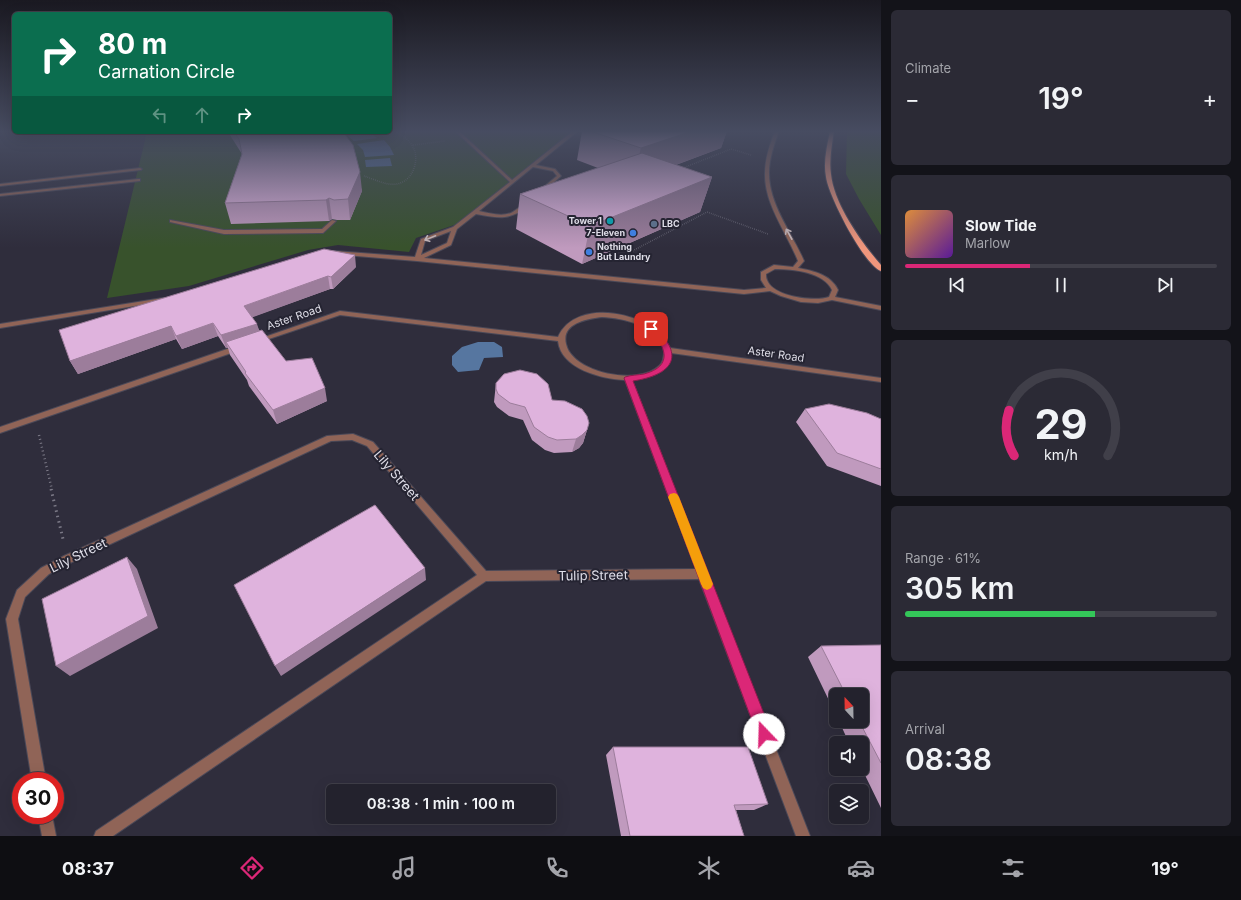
<!DOCTYPE html>
<html lang="en">
<head>
<meta charset="utf-8">
<style>
  :root { --surface:#23222d; --page:#2b2a35; --text:#f1f3f6; --muted:#a3a4aa; --line:#403f49; --accent:#db2777 }
  body { margin:0; font-family:Inter,sans-serif; background:var(--page); color:var(--text); height:100vh; display:flex; flex-direction:column; font-size:15px; white-space:nowrap }
  * { box-sizing:border-box; margin:0 }
  p { font-size:13px; color:var(--muted) }
  .icon { flex:none; width:22px; height:22px; fill:none; stroke:currentColor; stroke-width:2; stroke-linecap:round; stroke-linejoin:round }
  .map { position:relative; flex:1; overflow:hidden }
  .drawer { display:flex; flex-direction:column; gap:10px; padding:10px; background:#131319; width:360px }
  .drawer>* { flex:none }
  .guide { position:absolute; left:12px; top:12px; width:380px; height:122px; border-radius:6px; box-shadow:0 4px 16px #0002,0 0 0 1px var(--line); background:#0b6e4f; color:#fff; overflow:hidden }
  .needle { width:26px; rotate:338deg }
  .buttons { position:absolute; left:829px; top:688px; display:grid; gap:8px }
  .buttons a { display:grid; place-items:center; width:40px; height:40px; border-radius:6px; background:var(--surface); box-shadow:0 4px 16px #0002,0 0 0 1px var(--line); font-size:20px }
  .speed { position:absolute; left:12px; top:772px; display:flex; gap:8px; font-size:20px; font-weight:700; text-align:center }
  .speed>* { display:grid; place-content:center; width:52px; height:52px; border-radius:50%; background:var(--surface); box-shadow:0 4px 16px #0002,0 0 0 1px var(--line); line-height:1 }
  .speed .limit { border:6px solid #d22; background:#fff; color:#111 }
  .pin { position:absolute; display:grid; place-items:center; width:34px; height:34px; color:#fff; margin:-17px; border-radius:8px; box-shadow:0 2px 6px #0006 }
  .me { position:absolute; width:44px; margin:-22px; rotate:339deg; stroke-linejoin:round; filter:drop-shadow(0 0 3px #0008) }
  .turn { display:flex; align-items:center; gap:14px; height:84px; padding:0 20px; font-size:18px }
  .turn .icon { width:52px; height:52px; stroke-width:2.5 }
  .turn b { display:block; font-size:28px; line-height:34px }
  .lanes { display:flex; align-items:center; height:38px; padding:0 20px; background:#0003; justify-content:center; gap:20px; direction:ltr }
  .lanes .off { opacity:.35 }
  .big { font-size:30px; font-weight:600; line-height:1.1 }
  .drawer .card { flex:1; display:flex; flex-direction:column; justify-content:center; gap:6px; min-width:0; padding:0 14px; border-radius:6px; background:var(--page) }
  .drawer .dial { align-items:center; gap:0 }
  .dial svg { height:104px; overflow:visible; fill:none; stroke:var(--line); stroke-width:7; stroke-linecap:round; text-anchor:middle }
  .dial text { fill:var(--text); stroke:none }
  .song { display:flex; align-items:center; gap:12px }
  .cover { width:48px; height:48px; border-radius:6px; background:linear-gradient(135deg,hsl(30 70% 55%),hsl(270 70% 35%)) }
  .played { height:4px; border-radius:2px; background:linear-gradient(90deg,var(--accent) 40%,var(--line) 40%) }
  .keys { display:flex; justify-content:space-around; direction:ltr }
  .heat { display:flex; justify-content:space-between; align-items:center; font-size:22px; direction:ltr }
  .charge { height:6px; border-radius:3px; background:linear-gradient(90deg,#34c759 61%,var(--line) 0) }
  .trip { position:absolute; left:326px; top:784px; width:230px; height:40px; border-radius:6px; background:var(--surface); box-shadow:0 4px 16px #0002,0 0 0 1px var(--line); font-weight:600; line-height:40px; text-align:center }
  .dock { display:flex; height:64px; justify-content:space-around; align-items:center; background:#0e0e12; color:var(--muted) }
  .dock .icon { width:28px; height:28px }
  .dock .active { color:var(--accent) }
  .dock b { font-size:18px; color:var(--text) }
  main { display:flex; flex:1; min-height:0 }
  .map>svg:first-child { display:block }
  .green { fill:#38522c }
  .water { fill:#5676a0 }
  .lines { fill:none; stroke-linecap:round; stroke-linejoin:round }
  .lane-casing { stroke:#4b4958; stroke-width:2 }
  .street-casing { stroke:#4b4958; stroke-width:2 }
  .primary-casing { stroke:#4b4958; stroke-width:2 }
  .path-far2 { stroke:#7b7986; stroke-width:1.5; stroke-dasharray:0.5 1.5; stroke-linecap:butt }
  .path-far1 { stroke:#7b7986; stroke-width:2.5; stroke-dasharray:1 3; stroke-linecap:butt }
  .path { stroke:#7b7986; stroke-width:3; stroke-dasharray:1.5 4; stroke-linecap:butt }
  .lane { fill:#906457; fill-rule:evenodd }
  .street { fill:#906457; fill-rule:evenodd }
  .primary { fill:#f0967c; fill-rule:evenodd }
  .wall { fill:#c09abe }
  .shaded-wall { fill:#9c7d9b }
  .building { fill:#dfb3dd; stroke:#9c7d9b }
  .oneway { stroke:#c7b9bc }
  .route { fill:#db2777; stroke:#8e194d }
  .slow { fill:#f59e0b }
  .culture-dot { fill:#0f9aa8; stroke:#252432; stroke-width:1.5 }
  .service-dot { fill:#5c6f8a; stroke:#252432; stroke-width:1.5 }
  .shop-dot { fill:#3f7fe0; stroke:#252432; stroke-width:1.5 }
  .labels { text-anchor:middle; stroke-width:4; stroke-linejoin:round; paint-order:stroke }
  .far-poi-label { font-size:9px; font-weight:bold; fill:#dfdee8; stroke:#252432; text-anchor:end }
  .street-label { font-size:11px; fill:#dfdee8; stroke:#252432 }
  .near-street-label { font-size:13px; fill:#dfdee8; stroke:#252432 }
</style>
</head>
<body>
<main>
<div class="map">
<svg width="881" height="836" viewBox="0 0 881 836">
  <rect width="100%" height="100%" fill="#2f2d3c"/>
  <!-- green -->
  <path class="green" d="M576 131 463 222 416 238 409 252 338 245 308 250 189 286 107 298 147 132Z
    M847 131H881V235L859 199 846 174Z"/>
  <!-- water -->
  <path class="water" d="M369 132 377 138 354 141 348 136Z
    M384 140 390 147 394 155 365 157 363 150 357 144Z
    M390 158 392 166 366 167 365 160Z
    M478 342H494L502 347 503 357 484 358 479 370 458 372 452 365V356L462 347Z"/>
  <g class="lines">
    <!-- lane casing -->
    <g class="lane-casing">
      <path id="lane" d="M455 131H459L512 180 573 131H578L536 165 555 169 561 176 544 191 540 190 557 176 553 171 533 167 479 211C489 213 501 217 511 213 517 210 522 204 528 204V206C509 221 498 218 476 214L457 229 451 245 424 258 744 290 766 288 761 280V272L774 265 793 267 798 261C787 233 764 204 765 173 765 158 770 144 775 131H779C774 145 769 159 769 173 769 205 792 233 804 261L798 268C814 271 831 275 838 290L835 297 881 306V310L832 300 818 303 801 302 781 296 770 291 744 294 417 261 332 254V252L334 251 415 257 421 239 453 227 510 182ZM451 231 447 243 421 255 425 241ZM775 269C793 269 824 272 832 290L829 297C815 302 773 297 767 280 766 278 766 276 766 274Z
        M140 168 142 169 141 170 0 186V184Z
        M138 179H140V181L0 196V194Z
        M170 220 224 230 322 229 332 220 336 221 323 233 224 234 170 222Z
        M163 298 165 299V301L0 328V324Z"/>
    </g>
    <!-- street casing -->
    <g class="street-casing">
      <path id="street" d="M340 311 558 337C576 296 654 312 670 348L881 378V382L671 353C672 373 649 378 632 380L810 836H796L699 579 486 581 113 836H94L96 831 477 575 367 446 352 440 331 441 72 562 49 574 25 597 18 619 46 781H32L6 619 17 590 41 568 64 556 327 436 353 434 373 442 486 571 696 569 625 380C602 379 561 369 558 341L340 315 260 342 258 343 255 341 256 340ZM602 317C623 318 661 326 664 352 664 358 663 363 659 366 639 386 572 373 566 344 561 323 587 319 602 317Z
        M236 346H240L241 348 240 350 0 433V427Z
        M38 815H52L56 836H42Z"/>
    </g>
    <!-- primary casing -->
    <g class="primary-casing">
      <path id="primary" d="M830 131H834C832 145 829 160 831 174 834 204 861 242 881 265V271C864 265 828 195 826 177 823 162 827 146 830 131Z"/>
    </g>
    <!-- path-far2 -->
    <path class="path-far2" d="M413 145 445 141
      M683 168 731 149 751 155
      M364 176C374 179 386 186 397 184 413 181 420 160 413 147 409 139 401 135 394 131
      M615 260 707 212 768 234"/>
    <!-- path-far1 -->
    <path class="path-far1" d="M39 435 52 490"/>
    <!-- path -->
    <path class="path" d="M51 489 63 539"/>
    <!-- lane -->
    <use href="#lane" class="lane"/>
    <!-- street -->
    <use href="#street" class="street"/>
    <!-- primary -->
    <use href="#primary" class="primary"/>
  </g>
  <!-- wall -->
  <path class="wall" d="M582 131H727L721 148 676 165 712 177 700 212 582 264 516 229 520 194 598 168 577 160Z
    M228 132H343L362 191 350 220H337L332 219 329 221 231 224 225 203 242 154Z
    M356 267 333 289H330L252 317 259 330 286 361 327 401 277 424 249 386 247 380 230 355 228 348H226L218 336 182 349 176 339 78 374 70 361Z
    M496 383 552 400 587 430 583 443 579 448 572 452 554 453 545 450 532 440 523 420 509 416 497 407 494 402Z
    M805 409 881 419V486L827 466 796 422Z
    M881 645V808L862 769V743H849L839 721H862V695H836V715L808 657 821 646Z
    M613 747 768 804 754 810H736L744 836H621L606 755Z"/>
  <!-- shaded-wall -->
  <path class="shaded-wall" d="M692 131H727L721 148 632 181 641 148Z
    M360 172 362 191 350 220 348 199Z
    M712 177 700 212 582 264 590 226Z
    M329 198 332 219 329 221 326 200Z
    M355 255 356 267 333 289 331 277Z
    M328 276 330 289 248 319 244 306Z
    M213 323 218 336 182 349 176 336Z
    M257 324 261 336 226 342 228 348H226L221 335Z
    M171 326 176 339 78 374 70 361Z
    M325 388 327 401 277 424 273 410Z
    M587 430 583 443 579 448 572 452 576 439Z
    M127 557 137 569 158 628 70 676 56 666Z
    M425 568 426 580 281 676 275 666Z"/>
  <!-- building -->
  <path class="building" d="M590 131H692L641 148Z
    M234 132H343L353 145 360 172 348 199 334 200 329 198 326 200 225 203 242 154 239 139Z
    M642 153 712 177 590 226 520 194Z
    M324 249 355 255 331 277 328 276 244 306 257 324 221 335 213 323 176 336 171 326 70 361 59 330Z
    M262 330 286 361 312 358 325 388 273 410 245 373 246 372 226 342Z
    M520 370 537 374 548 384 552 400 565 401 582 409 587 416 589 423 587 430 582 435 576 439 557 440 548 437 534 427 525 407 510 403 498 394 496 389V383L504 374Z
    M829 404 867 413 881 419V469L837 453 805 409Z
    M375 505 425 568 275 666 234 585Z
    M127 557 148 616 56 666 42 599Z
    M881 645V763L859 721H862V695H846L821 646Z
    M613 747H748L768 804 734 805 744 836H630Z"/>
  <!-- one-way arrows -->
  <defs><path id="oneway-shaft" d="M-6 0H5M1.5-3L5.5 0L1.5 3" fill="none" stroke-width="1.6" stroke-linecap="round" stroke-linejoin="round"/></defs>
  <g class="oneway">
    <use href="#oneway-shaft" transform="translate(789 234) rotate(-119)"/>
    <use href="#oneway-shaft" transform="translate(430 238) rotate(158)"/>
  </g>
  <!-- sky -->
  <linearGradient id="sky" x2="0" y2="1"><stop stop-color="#1a1921"/><stop offset="0.53" stop-color="#474c61"/><stop offset="1" stop-color="#474c61" stop-opacity="0"/></linearGradient>
  <rect width="881" height="248" fill="url(#sky)"/>
  <!-- route -->
  <path class="route" d="M649 327H654C687 357 671 375 633 381L772 734 770 739 764 741 759 739 757 734 624 378 625 377C631 375 638 375 644 374 674 366 666 346 649 330Z"/>
  <!-- slow -->
  <path class="slow" d="M674 493 677 494 679 497 713 584 711 588 707 590 703 588 701 584 668 497 670 494Z"/>
  <!-- markers -->
  <circle class="culture-dot" cx="610" cy="221" r="4"/>
  <circle class="service-dot" cx="654" cy="224" r="4"/>
  <g class="shop-dot">
    <circle cx="633" cy="233" r="4"/>
    <circle cx="589" cy="252" r="4"/>
  </g>
  <g class="labels">
    <!-- far-poi labels -->
    <g class="far-poi-label">
      <text x="602" y="224">Tower 1</text>
      <text x="662" y="227" text-anchor="start">LBC</text>
      <text x="625" y="236">7-Eleven</text>
      <text x="597" y="250" text-anchor="start">Nothing<tspan x="597" dy="10">But Laundry</tspan></text>
    </g>
    <!-- street labels -->
    <g class="street-label">
      <text transform="translate(294 317) rotate(-19)" y="4">Aster Road</text>
      <text transform="translate(776 354) rotate(8)" y="4">Aster Road</text>
    </g>
    <!-- near-street labels -->
    <g class="near-street-label">
      <text transform="translate(397 475) rotate(49)" y="5">Lily Street</text>
      <text transform="translate(78 555) rotate(-26)" y="5">Lily Street</text>
      <text transform="translate(593 575) rotate(-1)" y="5">Tulip Street</text>
    </g>
  </g>
</svg>
<div class="buttons">
<a><svg class="needle" viewBox="-14 -14 28 28"><path d="M0-13l5 13h-10z" fill="#e53935"/><path d="M0 13l5-13h-10z" fill="#a3a4aa"/></svg></a>
<a><svg class="icon" aria-label="sound" viewBox="0 0 24 24"><path d="M4 9h4l5-4v14l-5-4H4zM17 9q2 3 0 6"/></svg></a>
<a><svg class="icon" aria-label="layers" viewBox="0 0 24 24"><path d="M12 4l9 5-9 5-9-5zM3 14l9 5 9-5"/></svg></a>
</div>
<div class="speed"><div class="limit">30</div></div>
<div class="pin" style="left:651px;top:329px;background:#d93025"><svg class="icon" aria-label="arrive" viewBox="0 0 24 24"><path d="M6 21V4h12l-3 4 3 4H6"/></svg></div>
<svg class="me" style="left:764px;top:734px" viewBox="-20 -20 40 40"><circle r="19" fill="#fff"/><path d="M0-13L10 11 0 6-10 11z" fill="#db2777"/></svg>
<div class="trip">08:38 · 1 min · 100 m</div>
<div class="guide">
<div class="turn"><svg class="icon" aria-label="right" viewBox="0 0 24 24"><path d="M7 20v-9h11M14 6l5 5-5 5"/></svg><div><b>80 m</b>Carnation Circle</div></div>
<div class="lanes"><svg class="icon off" aria-label="left" viewBox="0 0 24 24"><path d="M17 20v-9H6M10 6l-5 5 5 5"/></svg><svg class="icon off" aria-label="ahead" viewBox="0 0 24 24"><path d="M12 20V5M6 11l6-6 6 6"/></svg><svg class="icon" aria-label="right" viewBox="0 0 24 24"><path d="M7 20v-9h11M14 6l5 5-5 5"/></svg></div>
</div>
</div>
<section class="drawer">
<div class="card"><p>Climate</p>
<div class="heat"><a>−</a><b class="big">19°</b><a>+</a></div>
</div>
<div class="card">
<div class="song"><i class="cover"></i><div><b>Slow Tide</b><p>Marlow</p></div></div>
<div class="played"></div>
<div class="keys"><svg class="icon" aria-label="previous" viewBox="0 0 24 24"><path d="M18 5L8 12l10 7zM5 5v14"/></svg><svg class="icon" aria-label="pause" viewBox="0 0 24 24"><path d="M8 5v14M16 5v14"/></svg><svg class="icon" aria-label="next" viewBox="0 0 24 24"><path d="M6 5l10 7-10 7zM19 5v14"/></svg></div>
</div>
<div class="card dial"><svg viewBox="0 0 100 80">
<path d="M14 69A42 42 0 1 1 86 69"/>
<path d="M14 69A42 42 0 0 1 10 34" stroke="#db2777"/>
<text x="50" y="56" font-size="32" font-weight="700">29</text>
<text x="50" y="72" font-size="11">km/h</text>
</svg></div>
<div class="card"><p>Range · 61%</p><b class="big">305 km</b><div class="charge"></div></div>
<div class="card"><p>Arrival</p><b class="big">08:38</b></div>
</section>
</main>
<nav class="dock">
<b>08:37</b>
<svg class="icon active" aria-label="directions" viewBox="0 0 24 24"><path d="M12 3l9 9-9 9-9-9zM9 14v-3h6M13 9l2 2-2 2"/></svg>
<svg class="icon" aria-label="music" viewBox="0 0 24 24"><path d="M9 18V5l10-2v13"/><circle cx="6" cy="18" r="3"/><circle cx="16" cy="16" r="3"/></svg>
<svg class="icon" aria-label="phone" viewBox="0 0 24 24"><path d="M5 4h4l2 5-3 2q2 4 5 5l2-3 5 2v4C11 20 4 13 5 4z"/></svg>
<svg class="icon" aria-label="climate" viewBox="0 0 24 24"><path d="M12 3v18M4 7l16 10M4 17L20 7"/></svg>
<svg class="icon" aria-label="car" viewBox="0 0 24 24"><path d="M5 17H2v-5l4-1 3-4h7l3 4 3 1v5h-3M9 17h6M6 11h13"/><circle cx="7" cy="17" r="2"/><circle cx="17" cy="17" r="2"/></svg>
<svg class="icon" aria-label="filters" viewBox="0 0 24 24"><path d="M4 7h16M4 17h16"/><circle cx="9" cy="7" r="2"/><circle cx="15" cy="17" r="2"/></svg>
<b>19°</b>
</nav>
</body>
</html>
